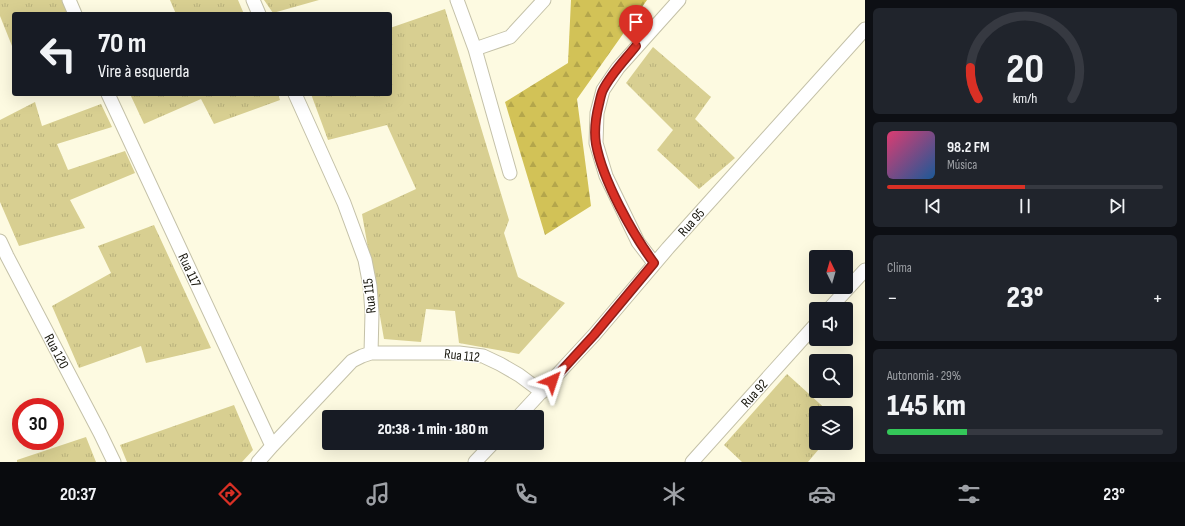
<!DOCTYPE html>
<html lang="pt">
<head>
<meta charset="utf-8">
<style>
  :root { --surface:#171b24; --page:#20242c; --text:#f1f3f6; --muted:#9ea1a6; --line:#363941; --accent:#d93025 }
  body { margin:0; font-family:"Sofia Sans Condensed",sans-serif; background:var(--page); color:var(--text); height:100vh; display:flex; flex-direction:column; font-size:15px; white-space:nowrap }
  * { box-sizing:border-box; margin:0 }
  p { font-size:13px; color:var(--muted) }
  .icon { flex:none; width:22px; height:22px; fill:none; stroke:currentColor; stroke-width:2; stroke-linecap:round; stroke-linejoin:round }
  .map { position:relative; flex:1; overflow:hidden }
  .side { display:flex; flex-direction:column; gap:8px; padding:8px; background:#0d0f14; width:320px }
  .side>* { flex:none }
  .hud { position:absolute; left:12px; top:12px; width:380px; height:84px; border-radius:4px; box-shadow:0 4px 16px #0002; background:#171b24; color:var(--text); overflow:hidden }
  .needle { width:26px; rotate:355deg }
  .tools { position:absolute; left:809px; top:250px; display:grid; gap:8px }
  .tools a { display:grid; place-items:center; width:44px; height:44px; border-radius:4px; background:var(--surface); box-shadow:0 4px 16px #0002; font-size:20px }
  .speed { position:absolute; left:12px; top:398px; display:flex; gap:8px; font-size:20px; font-weight:700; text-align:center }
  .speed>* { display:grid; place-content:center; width:52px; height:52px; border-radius:50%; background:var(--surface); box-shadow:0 4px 16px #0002; line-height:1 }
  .speed .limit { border:6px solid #d22; background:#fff; color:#111 }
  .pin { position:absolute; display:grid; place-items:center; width:34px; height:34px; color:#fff; margin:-41px -17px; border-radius:50% 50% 50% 0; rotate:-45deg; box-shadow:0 0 4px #0007 }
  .pin .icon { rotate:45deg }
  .me { position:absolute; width:44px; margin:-22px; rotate:42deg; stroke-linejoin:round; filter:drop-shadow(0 0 3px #0008) }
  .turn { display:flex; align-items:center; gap:14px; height:84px; padding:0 20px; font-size:18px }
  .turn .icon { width:52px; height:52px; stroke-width:2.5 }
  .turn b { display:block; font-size:28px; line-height:34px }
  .big { font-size:30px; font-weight:800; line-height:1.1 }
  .side .card { flex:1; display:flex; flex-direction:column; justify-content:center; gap:6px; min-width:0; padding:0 14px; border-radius:6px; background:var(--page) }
  .side .dial { align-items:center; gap:0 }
  .dial svg { height:104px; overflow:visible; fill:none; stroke:var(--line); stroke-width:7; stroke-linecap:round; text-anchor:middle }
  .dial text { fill:var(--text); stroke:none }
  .song { display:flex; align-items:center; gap:12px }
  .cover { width:48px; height:48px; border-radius:6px; background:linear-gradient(135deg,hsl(340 70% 55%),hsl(210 70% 35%)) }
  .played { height:4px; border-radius:2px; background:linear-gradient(90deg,var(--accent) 50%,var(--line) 50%) }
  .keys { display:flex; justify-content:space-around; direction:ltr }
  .heat { display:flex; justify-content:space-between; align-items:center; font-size:22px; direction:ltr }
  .charge { height:6px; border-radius:3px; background:linear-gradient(90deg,#34c759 29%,var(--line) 0) }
  .trip { position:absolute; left:322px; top:410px; width:222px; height:40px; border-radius:4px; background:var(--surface); box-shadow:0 4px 16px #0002; font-weight:800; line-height:40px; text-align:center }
  .tabs { display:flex; height:64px; justify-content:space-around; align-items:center; background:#090b0e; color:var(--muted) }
  .tabs .icon { width:28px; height:28px }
  .tabs .selected { color:var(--accent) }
  .tabs b { font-size:18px; color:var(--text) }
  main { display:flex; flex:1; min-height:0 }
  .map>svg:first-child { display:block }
  .grass { fill:url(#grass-tufts) }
  .forest { fill:url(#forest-firs) }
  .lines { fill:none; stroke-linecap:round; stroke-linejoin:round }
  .minor-casing { stroke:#c4c1a8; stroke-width:15 }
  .minor { stroke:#fff; stroke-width:13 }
  .route-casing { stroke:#8d1f18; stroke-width:10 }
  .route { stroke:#d93025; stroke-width:7 }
  .labels { text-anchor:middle; stroke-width:3; stroke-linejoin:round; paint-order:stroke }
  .street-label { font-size:14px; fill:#17160d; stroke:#fff }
</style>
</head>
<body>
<main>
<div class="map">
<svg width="865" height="462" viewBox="0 0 865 462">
  <defs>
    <pattern id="grass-tufts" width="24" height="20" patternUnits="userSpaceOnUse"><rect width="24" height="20" fill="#d8cf91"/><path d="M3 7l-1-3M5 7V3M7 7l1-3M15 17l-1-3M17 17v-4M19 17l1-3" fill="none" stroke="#b9b17c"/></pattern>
    <pattern id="forest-firs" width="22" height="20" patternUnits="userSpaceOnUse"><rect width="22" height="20" fill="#d2c257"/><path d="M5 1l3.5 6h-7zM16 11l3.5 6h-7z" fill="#b4a64b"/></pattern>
  </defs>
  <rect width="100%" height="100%" fill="#fdfae1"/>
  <!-- grass -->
  <path class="grass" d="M0 0H62L68 14H14V51L0 16Z
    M170 0H238L244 14H176Z
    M264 0H319L273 13Z
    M445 9 509 220 504 233 518 277 565 303 519 354 459 343 455 311 426 309 421 342 384 339 362 214 416 189 387 125 328 140 311 94H390V28Z
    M653 47 711 97 695 119 735 158 699 189 657 150 673 130 626 83Z
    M130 94H278L280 100 214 124 201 99 144 124Z
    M35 102 42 126 101 104 112 127 57 144 68 170 125 151 135 173 70 200 85 228 19 246 0 202V120Z
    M154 225 211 348 146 363 141 346 79 368 52 306 111 273 98 246Z
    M787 374 830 413H816V443H824L808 462H742L724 445Z
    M234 405 253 450 242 462H127L120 445Z
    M86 437 96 462H17V460Z"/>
  <!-- forest -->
  <path class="forest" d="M571 0H647L577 99 591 206 545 235 505 102 568 63Z"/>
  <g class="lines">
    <!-- minor casing -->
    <g class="minor-casing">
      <path id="minor" d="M69 0 75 14
        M253 0 259 14
        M457 0 475 49 510 173
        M475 49 510 37 544 0
        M108 94 272 446
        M295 94 344 203 365 260 370 286 372 313 371 353
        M0 241 7 256 100 433 114 462
        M654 263 638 242 606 176 596 143 597 113 603 90 618 68 679 0
        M829 309 865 270
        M518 417 594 335 668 248 865 29
        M258 462 272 446 352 361 362 356 371 353H459L483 356 500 364 519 375 542 392
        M475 462 493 443
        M692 462 816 324"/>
    </g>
    <!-- minor -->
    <use href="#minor" class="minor"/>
  </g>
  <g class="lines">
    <!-- route casing -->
    <g class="route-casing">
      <path id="route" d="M552 381 594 335 654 263C632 233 603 181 596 144 594 132 596 116 599 104 600 100 601 94 603 90 611 74 625 60 636 46"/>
    </g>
    <!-- route -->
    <use href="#route" class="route"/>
  </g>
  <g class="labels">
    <!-- street labels -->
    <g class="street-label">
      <text transform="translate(691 222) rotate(-48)" y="5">Rua 95</text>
      <text transform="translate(190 270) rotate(65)" y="5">Rua 117</text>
      <text transform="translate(369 296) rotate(-96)" y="5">Rua 115</text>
      <text transform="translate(57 351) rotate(62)" y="5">Rua 120</text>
      <text transform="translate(462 355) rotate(6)" y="5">Rua 112</text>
      <text transform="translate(754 393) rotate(-48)" y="5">Rua 92</text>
    </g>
  </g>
</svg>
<div class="tools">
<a><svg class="needle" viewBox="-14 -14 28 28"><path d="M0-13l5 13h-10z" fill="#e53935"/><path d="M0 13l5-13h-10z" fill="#9ea1a6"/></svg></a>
<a><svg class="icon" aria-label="sound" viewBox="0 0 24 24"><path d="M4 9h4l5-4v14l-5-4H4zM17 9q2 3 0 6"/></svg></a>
<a><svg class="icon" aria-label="search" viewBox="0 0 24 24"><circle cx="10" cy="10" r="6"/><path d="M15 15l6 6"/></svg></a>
<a><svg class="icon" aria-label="layers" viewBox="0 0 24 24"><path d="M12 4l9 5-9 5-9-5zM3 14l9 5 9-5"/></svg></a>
</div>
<div class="speed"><div class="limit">30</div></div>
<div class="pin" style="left:636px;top:46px;background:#d93025"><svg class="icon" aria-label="arrive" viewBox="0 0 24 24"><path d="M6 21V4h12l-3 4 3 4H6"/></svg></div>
<svg class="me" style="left:552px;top:381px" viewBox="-20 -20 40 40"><path d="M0-17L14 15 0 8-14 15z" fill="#d93025" stroke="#fff" stroke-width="4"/></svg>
<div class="trip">20:38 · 1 min · 180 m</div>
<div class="hud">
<div class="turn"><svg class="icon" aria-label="left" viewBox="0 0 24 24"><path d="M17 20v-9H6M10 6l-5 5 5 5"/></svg><div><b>70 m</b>Vire à esquerda</div></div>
</div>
</div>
<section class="side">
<div class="card dial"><svg viewBox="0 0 100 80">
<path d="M14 69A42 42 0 1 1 86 69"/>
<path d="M14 69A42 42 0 0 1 8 45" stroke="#d93025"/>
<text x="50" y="56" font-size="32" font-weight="700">20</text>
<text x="50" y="72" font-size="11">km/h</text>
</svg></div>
<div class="card">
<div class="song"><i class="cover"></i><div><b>98.2 FM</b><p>Música</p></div></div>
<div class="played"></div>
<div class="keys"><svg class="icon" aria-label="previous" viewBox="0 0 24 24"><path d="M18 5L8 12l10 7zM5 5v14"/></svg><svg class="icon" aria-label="pause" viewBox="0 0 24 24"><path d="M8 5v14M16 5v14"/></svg><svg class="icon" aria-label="next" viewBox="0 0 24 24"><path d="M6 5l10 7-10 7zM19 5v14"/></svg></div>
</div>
<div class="card"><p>Clima</p>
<div class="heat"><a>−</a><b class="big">23°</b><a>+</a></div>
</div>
<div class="card"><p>Autonomia · 29%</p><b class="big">145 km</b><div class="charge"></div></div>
</section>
</main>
<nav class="tabs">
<b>20:37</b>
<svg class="icon selected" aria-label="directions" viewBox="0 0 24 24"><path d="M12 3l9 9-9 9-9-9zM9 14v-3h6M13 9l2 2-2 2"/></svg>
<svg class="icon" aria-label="music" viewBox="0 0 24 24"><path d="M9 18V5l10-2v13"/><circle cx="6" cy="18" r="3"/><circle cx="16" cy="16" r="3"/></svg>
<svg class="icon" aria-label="phone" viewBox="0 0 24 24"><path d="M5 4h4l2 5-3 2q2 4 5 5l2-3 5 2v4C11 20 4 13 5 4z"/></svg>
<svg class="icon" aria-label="climate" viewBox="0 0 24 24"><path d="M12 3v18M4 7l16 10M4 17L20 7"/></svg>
<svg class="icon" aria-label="car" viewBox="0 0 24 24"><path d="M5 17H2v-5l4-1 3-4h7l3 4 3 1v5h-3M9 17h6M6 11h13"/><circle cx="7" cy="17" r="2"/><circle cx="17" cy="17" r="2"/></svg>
<svg class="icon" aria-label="filters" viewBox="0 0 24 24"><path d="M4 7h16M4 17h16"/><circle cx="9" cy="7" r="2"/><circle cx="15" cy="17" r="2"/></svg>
<b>23°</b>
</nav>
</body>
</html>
